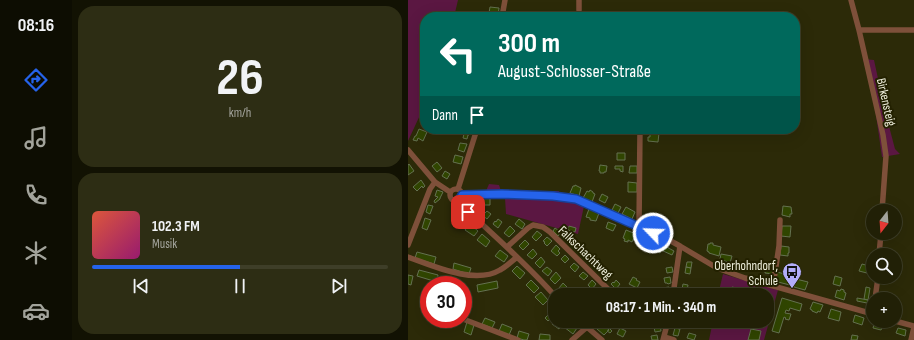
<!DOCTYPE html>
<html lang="de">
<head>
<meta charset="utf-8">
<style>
  :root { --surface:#212006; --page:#2d2d14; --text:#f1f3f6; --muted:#a2a39b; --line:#3e3e28; --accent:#2563eb }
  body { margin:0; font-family:"Sofia Sans Condensed",sans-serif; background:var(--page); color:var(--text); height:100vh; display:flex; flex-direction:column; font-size:15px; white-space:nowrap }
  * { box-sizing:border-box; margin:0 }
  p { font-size:13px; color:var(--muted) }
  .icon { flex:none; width:22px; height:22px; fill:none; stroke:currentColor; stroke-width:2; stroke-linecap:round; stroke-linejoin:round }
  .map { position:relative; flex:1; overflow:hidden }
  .details { display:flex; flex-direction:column; gap:6px; padding:6px; background:#121203; width:336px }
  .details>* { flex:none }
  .top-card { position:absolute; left:12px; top:12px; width:380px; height:122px; border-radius:16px; box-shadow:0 4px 16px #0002,0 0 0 1px var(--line); background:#00695c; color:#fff; overflow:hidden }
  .needle { width:26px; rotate:197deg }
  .controls { position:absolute; left:458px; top:204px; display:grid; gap:8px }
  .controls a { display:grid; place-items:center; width:36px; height:36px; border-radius:50%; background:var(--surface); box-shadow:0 4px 16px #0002,0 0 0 1px var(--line); font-size:20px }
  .speed { position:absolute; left:12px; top:276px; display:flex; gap:8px; font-size:20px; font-weight:700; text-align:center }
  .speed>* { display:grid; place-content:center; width:52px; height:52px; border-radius:50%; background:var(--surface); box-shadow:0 4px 16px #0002,0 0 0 1px var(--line); line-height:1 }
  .speed .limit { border:6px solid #d22; background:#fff; color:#111 }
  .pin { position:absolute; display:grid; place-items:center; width:34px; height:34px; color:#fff; margin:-17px; border-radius:8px; box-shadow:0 2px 6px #0006 }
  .me { position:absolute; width:44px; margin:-22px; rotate:294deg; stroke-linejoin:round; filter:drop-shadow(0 0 3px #0008) }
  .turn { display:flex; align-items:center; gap:14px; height:84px; padding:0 12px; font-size:18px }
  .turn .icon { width:52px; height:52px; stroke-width:2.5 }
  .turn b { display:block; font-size:28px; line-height:34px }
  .then { display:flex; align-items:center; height:38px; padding:0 12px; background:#0003; gap:8px; font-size:15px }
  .details .tile { flex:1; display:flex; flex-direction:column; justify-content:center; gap:6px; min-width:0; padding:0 14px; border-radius:16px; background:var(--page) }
  .details .dial { align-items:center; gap:0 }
  .dial b { font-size:52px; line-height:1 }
  .song { display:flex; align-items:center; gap:12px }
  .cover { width:48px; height:48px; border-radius:6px; background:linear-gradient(135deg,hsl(10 70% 55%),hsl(320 70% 35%)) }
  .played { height:4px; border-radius:2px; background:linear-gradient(90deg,var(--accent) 50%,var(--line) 50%) }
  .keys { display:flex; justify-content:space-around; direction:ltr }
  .trip { position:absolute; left:140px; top:288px; width:226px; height:40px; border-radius:16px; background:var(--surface); box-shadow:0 4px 16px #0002,0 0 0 1px var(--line); font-weight:700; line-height:40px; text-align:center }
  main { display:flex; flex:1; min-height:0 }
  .dock { display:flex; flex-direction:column; width:72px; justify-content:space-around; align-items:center; background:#0d0d02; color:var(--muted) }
  .dock .icon { width:28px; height:28px }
  .dock .current { color:var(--accent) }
  .dock b { font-size:18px; color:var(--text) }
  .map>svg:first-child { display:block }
  .green { fill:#5b1742 }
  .building { fill:#304500; stroke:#647150 }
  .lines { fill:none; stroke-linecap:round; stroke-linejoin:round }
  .minor { stroke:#7e503a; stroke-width:5.5 }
  .route-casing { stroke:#184099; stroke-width:10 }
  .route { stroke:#2563eb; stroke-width:7 }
  .labels { text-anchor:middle; stroke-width:4; stroke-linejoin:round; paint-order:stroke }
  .street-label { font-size:13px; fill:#efefdc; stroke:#232100 }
  .poi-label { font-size:13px; fill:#efefdc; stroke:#232100; text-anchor:end }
</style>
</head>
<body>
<main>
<nav class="dock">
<b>08:16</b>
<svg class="icon current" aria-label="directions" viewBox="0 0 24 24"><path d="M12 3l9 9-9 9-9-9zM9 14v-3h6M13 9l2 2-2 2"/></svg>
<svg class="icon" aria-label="music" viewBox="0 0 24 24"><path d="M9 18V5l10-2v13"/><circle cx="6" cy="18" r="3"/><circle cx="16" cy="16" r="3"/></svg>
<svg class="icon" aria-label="phone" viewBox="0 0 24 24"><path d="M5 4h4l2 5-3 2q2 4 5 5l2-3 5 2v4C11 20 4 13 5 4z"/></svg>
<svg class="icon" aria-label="climate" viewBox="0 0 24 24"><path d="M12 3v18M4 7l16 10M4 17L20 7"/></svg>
<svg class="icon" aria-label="car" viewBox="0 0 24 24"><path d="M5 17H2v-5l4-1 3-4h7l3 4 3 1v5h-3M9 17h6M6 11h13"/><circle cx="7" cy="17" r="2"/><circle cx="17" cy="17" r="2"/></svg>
</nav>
<section class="details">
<div class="tile dial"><b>26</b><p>km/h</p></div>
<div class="tile">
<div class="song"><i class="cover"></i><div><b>102.3 FM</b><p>Musik</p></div></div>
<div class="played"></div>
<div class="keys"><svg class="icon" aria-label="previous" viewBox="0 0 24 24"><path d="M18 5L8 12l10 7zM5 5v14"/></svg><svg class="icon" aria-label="pause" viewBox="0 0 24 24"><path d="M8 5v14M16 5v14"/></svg><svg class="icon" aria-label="next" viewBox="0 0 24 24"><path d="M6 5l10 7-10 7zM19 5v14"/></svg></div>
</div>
</section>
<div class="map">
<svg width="506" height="340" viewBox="0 0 506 340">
  <rect width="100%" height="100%" fill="#2c2a08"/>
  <!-- green -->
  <path class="green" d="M0 0H50L46 17H17V114L13 113 0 141Z
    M455 59 466 60 477 111 487 149 492 154 474 157 466 101Z
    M81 184 91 185 93 191H151L150 201H167L176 206 170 234 98 214 97 198 93 192 78 191Z
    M315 274 370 290 356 340H301L305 321H359V295H310Z"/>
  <!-- building -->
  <path class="building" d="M82 7 91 8 90 15 81 13Z
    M11 129 19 132 15 141 10 138 9 141 5 140 7 136H8Z
    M56 129 63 131 61 135H60L59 139 55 138 56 134H53L54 131H56Z
    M242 133H251L250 142 240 141V137H242Z
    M52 143 59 144 56 152 50 150Z
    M209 153H217V160H209Z
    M47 155 55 157 53 164 45 162Z
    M29 162 34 168 29 172 24 166Z
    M1 164 6 171 0 175V165Z
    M192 165 199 166 198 172H196V173H192V171H191Z
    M207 166H215V172L212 171V169H207Z
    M222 166H229V173H221Z
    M37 171 42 174 39 179 34 176Z
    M13 180 17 186 15 188 14 186 9 191 5 187Z
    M220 182 229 183V192H220Z
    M167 185 173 188 171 196 162 193 165 186H167Z
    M29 190 35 192 32 198V199L27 203 26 201 30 197 27 196Z
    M182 190 185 192V193L187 194 184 202 175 198 179 191 181 192Z
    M194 194 200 197 197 203 191 200Z
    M75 197H82V205H75Z
    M207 204 213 207 210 213 204 210Z
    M20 205 25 206 22 214 18 212Z
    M375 206 383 207 384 214H382V217L374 215Z
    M218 207 227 212 224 219 214 214Z
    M181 209 191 213 188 221 182 220V218L178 217Z
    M48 211 56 219 51 224 43 216Z
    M79 211 83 214 79 219 74 215 76 212 77 213Z
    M17 218 23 220 19 230 14 228Z
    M90 219 94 222 90 228 85 224 87 221 88 222Z
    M111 219 117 224 114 229 107 224Z
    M200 222 208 225 205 231 198 228Z
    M62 224 70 231 66 236 57 230Z
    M102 226 107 231 101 237 96 233Z
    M161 226 168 228 167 232 160 230Z
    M374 226H383L382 237 373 236Z
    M147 228 153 232 150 236 145 231Z
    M155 230 164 233 163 237 153 234Z
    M218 230 228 234 224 242 220 240V242L216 241 217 239 215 238Z
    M129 231 134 235 128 241 124 237Z
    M74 234 82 241 78 247 69 240Z
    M233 236 243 240 240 248 238 247 237 248 232 246 233 244 230 243Z
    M139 237 144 241 139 246 136 243 137 242 135 241Z
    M117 240 121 244 115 250 111 246Z
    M171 242 175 245 170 251 166 247Z
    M302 243H305V245L313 247 311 256 301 253V252L299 251 300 244H302Z
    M253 244 266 251 264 255 253 250 252 253 249 251Z
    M148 245 152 249 150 251 152 253 149 256 143 251Z
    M373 246 381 247V253H380V256L372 255Z
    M125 249 129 254 124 259 119 255Z
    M92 250 100 256 96 262 87 256Z
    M180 251 184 255 179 260 174 255 176 253 177 254Z
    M9 252 28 257 26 264 7 258Z
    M313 254 324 256 322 263 312 259Z
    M157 255 161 259 157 263 153 259Z
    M133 257 137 262 132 268 127 263Z
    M188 261 192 264 188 269 183 264Z
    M279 262H284L283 268 278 267Z
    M358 262 366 263 365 274 357 273Z
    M46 263 63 268 61 274 45 269Z
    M166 263 171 267 167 272 162 267Z
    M454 264 461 266 459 273 451 271Z
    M109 266 117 273 112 279 104 271Z
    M139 267 144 271 140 276 134 271Z
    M264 267 265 272 259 273 258 268Z
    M278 267 283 268 282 274 277 273Z
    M11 270 30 275 29 282 9 276Z
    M197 270 202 275 198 279 193 275Z
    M148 272 153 278 147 284 142 279Z
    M175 272 180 276 176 280 171 276Z
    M369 272 384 276 382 285 366 281Z
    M0 275 5 276 3 285 0 284Z
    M427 276 434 278 432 286 425 284Z
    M225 277 229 279 228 280 232 282 229 288 221 284Z
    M262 277 263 283 260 284 259 283H257L256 278Z
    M40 278 45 280 43 285H38Z
    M388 279 400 282 397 290 386 287Z
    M123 280 131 288 126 293 118 285Z
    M184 280 188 284 184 289 180 285Z
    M208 280 212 284 208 289 203 284 205 282 206 283Z
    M89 281 90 288 70 292 69 285Z
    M155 283 159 287 155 292 151 288Z
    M275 284 280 285 279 290 274 289Z
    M261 287 262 292 255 293 254 288Z
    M324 287 342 291 341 295H322Z
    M458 287 462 288 460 300 456 299Z
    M274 289 279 290 278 295 273 294Z
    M433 289 436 290V292L438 293 436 300 427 297 429 290 432 291Z
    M133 292 140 300 135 305 127 297Z
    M374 298 394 304 392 311 382 308 381 311 378 310 377 313 383 314 381 320 377 319 378 318 376 317 371 333 364 331Z
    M449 298 460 300 459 303 449 301Z
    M405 302 415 305 412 312 410 311 409 313 404 311V310L402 309Z
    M146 306 147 307V318L141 311Z
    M423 309 433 312 431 321 420 318Z
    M142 313 145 316 140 321 137 318Z
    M447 315 456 318 454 325 445 322Z
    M77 318 87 322 84 328 74 324Z
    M35 319H42L41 324 34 321Z
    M147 321 153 326 151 329 144 324Z
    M161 321 169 328 165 334 156 327Z
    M216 321H224L221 327 215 323Z
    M268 321 273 322 272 329 267 328Z
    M467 321 476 324 473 330 465 328Z
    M59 322 66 325 63 335 56 332Z
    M193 323 201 330 196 335 189 329Z
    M94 324 104 328 101 335 91 331Z
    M200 324 204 327 202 329 204 331 202 333 199 331 201 330 198 327Z
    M252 325 253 331 247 332 246 327Z
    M212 328 218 331 215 337 209 334Z
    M267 328 272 329 270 336 265 335Z
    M490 328 498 330 497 336 488 333Z
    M343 329 353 331 351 340H340Z
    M111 331 121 334 119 340H116L109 338Z
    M281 333 288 335 286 340 279 338Z
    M132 334 142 335V340H131Z
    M249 335 250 340H244L243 336Z
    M444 335 450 336 449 340H443Z"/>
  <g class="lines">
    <!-- minor -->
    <path class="minor" d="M443 0 451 30 475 135 478 156 474 211
      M171 10V0
      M94 17 97 0
      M451 30H506
      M0 150 27 182 42 192
      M42 195a6 6 0 1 1 12 0a6 6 0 1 1-12 0Z
      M50 189 69 129
      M54 195H94L145 197 168 199 259 239 272 246 309 268 337 278 465 314
      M49 201C82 232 117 262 147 296
      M231 227 232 129
      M0 245 22 189 27 182
      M99 247 120 228 125 225 135 227 142 232 202 291
      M471 255 473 233
      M0 257C25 266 67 285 92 270 98 267 104 261 109 257
      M365 286 371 246 372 220
      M265 295 272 246
      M467 299 470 277
      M55 319 110 340
      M172 321 194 340
      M487 321 506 326
      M256 337 266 340
      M164 340 179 327
      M255 340 260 321
      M503 340 506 327"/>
  </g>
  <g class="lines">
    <!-- route casing -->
    <g class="route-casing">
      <path id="route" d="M60 212 49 201 52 199 54 195 94 194 145 196 168 199 245 233"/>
    </g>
    <!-- route -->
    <use href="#route" class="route"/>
  </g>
  <!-- icons -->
  <defs>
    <g id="bus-pin" transform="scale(1)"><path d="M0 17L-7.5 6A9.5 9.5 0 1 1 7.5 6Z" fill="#b2adfa" stroke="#232100"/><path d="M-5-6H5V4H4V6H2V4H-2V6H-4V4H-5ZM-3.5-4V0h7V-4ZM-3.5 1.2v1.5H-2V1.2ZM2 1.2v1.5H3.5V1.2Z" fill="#111"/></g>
  </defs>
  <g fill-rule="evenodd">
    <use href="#bus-pin" x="384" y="272"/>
  </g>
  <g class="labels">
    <!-- street labels -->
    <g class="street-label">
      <text transform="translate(479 102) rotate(77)" y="5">Birkensteig</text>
      <text transform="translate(178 252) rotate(44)" y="5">Falkschachtweg</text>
    </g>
    <!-- poi labels -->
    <g class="poi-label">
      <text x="370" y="270">Oberhohndorf,<tspan x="370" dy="15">Schule</tspan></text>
    </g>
  </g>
</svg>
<div class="controls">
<a><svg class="needle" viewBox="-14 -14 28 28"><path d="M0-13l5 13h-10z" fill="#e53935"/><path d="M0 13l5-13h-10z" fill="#a2a39b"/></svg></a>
<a><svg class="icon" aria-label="search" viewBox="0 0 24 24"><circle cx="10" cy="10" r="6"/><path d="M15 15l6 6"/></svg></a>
<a>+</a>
</div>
<div class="speed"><div class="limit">30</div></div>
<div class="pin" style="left:60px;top:212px;background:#d93025"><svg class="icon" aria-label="arrive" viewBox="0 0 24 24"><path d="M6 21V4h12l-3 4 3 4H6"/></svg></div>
<svg class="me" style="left:245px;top:233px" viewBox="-20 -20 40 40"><circle r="17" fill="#2563eb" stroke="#fff" stroke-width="3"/><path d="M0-11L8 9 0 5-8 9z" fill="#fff"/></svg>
<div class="trip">08:17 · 1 Min. · 340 m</div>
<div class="top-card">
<div class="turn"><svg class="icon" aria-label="left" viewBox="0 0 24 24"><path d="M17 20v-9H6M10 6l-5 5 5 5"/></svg><div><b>300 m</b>August-Schlosser-Straße</div></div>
<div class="then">Dann<svg class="icon" aria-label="arrive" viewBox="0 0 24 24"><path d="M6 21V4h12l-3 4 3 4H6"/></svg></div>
</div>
</div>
</main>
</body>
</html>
